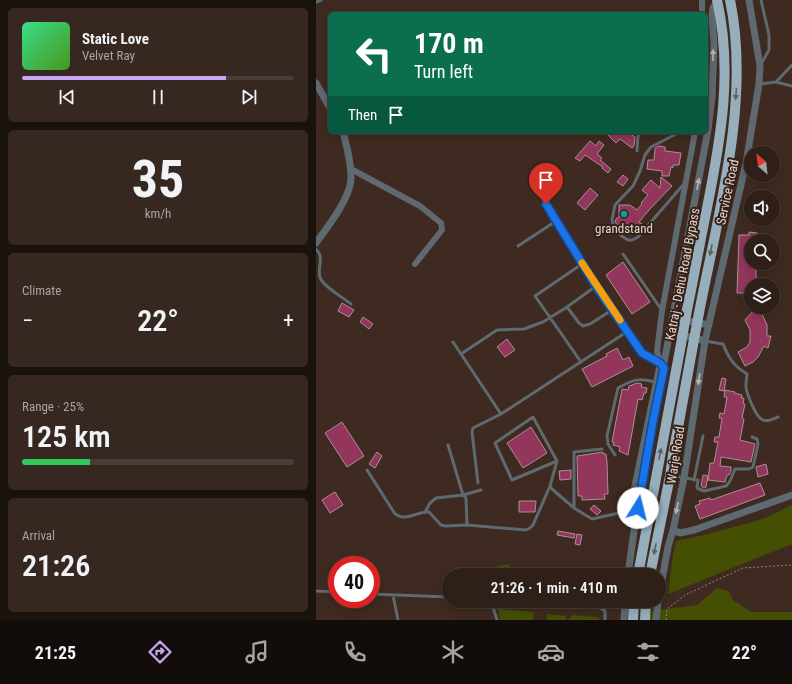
<!DOCTYPE html>
<html lang="en">
<head>
<meta charset="utf-8">
<style>
  :root { --surface:#2e2018; --page:#362821; --text:#f1f3f6; --muted:#a7a3a2; --line:#493e37; --accent:#c7a6ef }
  body { margin:0; font-family:"Roboto Condensed",sans-serif; background:var(--page); color:var(--text); height:100vh; display:flex; flex-direction:column; font-size:15px; white-space:nowrap }
  * { box-sizing:border-box; margin:0 }
  p { font-size:13px; color:var(--muted) }
  .icon { flex:none; width:22px; height:22px; fill:none; stroke:currentColor; stroke-width:2; stroke-linecap:round; stroke-linejoin:round }
  .map { position:relative; flex:1; overflow:hidden }
  .side { display:flex; flex-direction:column; gap:8px; padding:8px; background:#19120d; width:316px }
  .side>* { flex:none }
  .top-card { position:absolute; left:12px; top:12px; width:380px; height:122px; border-radius:6px; box-shadow:0 2px 10px #0003,0 0 0 1px var(--line); background:#0b6e4f; color:#fff; overflow:hidden }
  .needle { width:26px; rotate:332deg }
  .fabs { position:absolute; left:428px; top:146px; display:grid; gap:8px }
  .fabs a { display:grid; place-items:center; width:36px; height:36px; border-radius:50%; background:var(--surface); box-shadow:0 2px 10px #0003,0 0 0 1px var(--line); font-size:20px }
  .speed { position:absolute; left:12px; top:556px; display:flex; gap:8px; font-size:20px; font-weight:700; text-align:center }
  .speed>* { display:grid; place-content:center; width:52px; height:52px; border-radius:50%; background:var(--surface); box-shadow:0 2px 10px #0003,0 0 0 1px var(--line); line-height:1 }
  .speed .limit { border:6px solid #d22; background:#fff; color:#111 }
  .pin { position:absolute; display:grid; place-items:center; width:34px; height:34px; color:#fff; margin:-41px -17px; border-radius:50% 50% 50% 0; rotate:-45deg; box-shadow:0 0 4px #0007 }
  .pin .icon { rotate:45deg }
  .me { position:absolute; width:44px; margin:-22px; rotate:9deg; stroke-linejoin:round; filter:drop-shadow(0 0 3px #0008) }
  .turn { display:flex; align-items:center; gap:14px; height:84px; padding:0 20px; font-size:18px }
  .turn .icon { width:52px; height:52px; stroke-width:2.5 }
  .turn b { display:block; font-size:28px; line-height:34px }
  .then { display:flex; align-items:center; height:38px; padding:0 20px; background:#0003; gap:8px; font-size:15px }
  .big { font-size:30px; font-weight:600; line-height:1.1 }
  .side .widget { flex:1; display:flex; flex-direction:column; justify-content:center; gap:6px; min-width:0; padding:0 14px; border-radius:6px; background:var(--page) }
  .side .dial { align-items:center; gap:0 }
  .dial b { font-size:52px; line-height:1 }
  .song { display:flex; align-items:center; gap:12px }
  .cover { width:48px; height:48px; border-radius:6px; background:linear-gradient(135deg,hsl(150 70% 55%),hsl(100 70% 35%)) }
  .played { height:4px; border-radius:2px; background:linear-gradient(90deg,var(--accent) 75%,var(--line) 75%) }
  .keys { display:flex; justify-content:space-around; direction:ltr }
  .heat { display:flex; justify-content:space-between; align-items:center; font-size:22px; direction:ltr }
  .charge { height:6px; border-radius:3px; background:linear-gradient(90deg,#34c759 25%,var(--line) 0) }
  .trip { position:absolute; left:126px; top:568px; width:224px; height:40px; border-radius:20px; background:var(--surface); box-shadow:0 2px 10px #0003,0 0 0 1px var(--line); font-weight:600; line-height:40px; text-align:center }
  .dock { display:flex; height:64px; justify-content:space-around; align-items:center; background:#120d0a; color:var(--muted) }
  .dock .icon { width:28px; height:28px }
  .dock .on { color:var(--accent) }
  .dock b { font-size:18px; color:var(--text) }
  main { display:flex; flex:1; min-height:0 }
  .map>svg:first-child { display:block }
  .green { fill:#454f03 }
  .building { fill:#92365c; stroke:#ab8f98 }
  .lines { fill:none; stroke-linecap:round; stroke-linejoin:round }
  .path { stroke:#93837b; stroke-width:1; stroke-dasharray:2 2; stroke-linecap:butt }
  .service { stroke:#5f6970; stroke-width:3 }
  .minor { stroke:#5f6970; stroke-width:6 }
  .tertiary { stroke:#5f6970; stroke-width:7 }
  .trunk { stroke:#97aebc; stroke-width:10 }
  .trunk-bridge { stroke:#97aebc; stroke-width:10 }
  .oneway { fill:#bab4b1 }
  .oneway2 { fill:#616061 }
  .route-casing { stroke:#114b97; stroke-width:10 }
  .route { stroke:#1a73e8; stroke-width:7 }
  .slow { stroke:#f59e0b; stroke-width:7 }
  .culture-dot { fill:#0f9aa8; stroke:#342016; stroke-width:1.5 }
  .labels { text-anchor:middle; stroke-width:4; stroke-linejoin:round; paint-order:stroke }
  .street-label { font-size:13px; fill:#e1d4cd; stroke:#342016 }
  .poi-label { font-size:13px; fill:#e1d4cd; stroke:#342016 }
</style>
</head>
<body>
<main>
<section class="side">
<div class="widget">
<div class="song"><i class="cover"></i><div><b>Static Love</b><p>Velvet Ray</p></div></div>
<div class="played"></div>
<div class="keys"><svg class="icon" aria-label="previous" viewBox="0 0 24 24"><path d="M18 5L8 12l10 7zM5 5v14"/></svg><svg class="icon" aria-label="pause" viewBox="0 0 24 24"><path d="M8 5v14M16 5v14"/></svg><svg class="icon" aria-label="next" viewBox="0 0 24 24"><path d="M6 5l10 7-10 7zM19 5v14"/></svg></div>
</div>
<div class="widget dial"><b>35</b><p>km/h</p></div>
<div class="widget"><p>Climate</p>
<div class="heat"><a>−</a><b class="big">22°</b><a>+</a></div>
</div>
<div class="widget"><p>Range · 25%</p><b class="big">125 km</b><div class="charge"></div></div>
<div class="widget"><p>Arrival</p><b class="big">21:26</b></div>
</section>
<div class="map">
<svg width="476" height="620" viewBox="0 0 476 620">
  <rect width="100%" height="100%" fill="#3e2a20"/>
  <!-- green -->
  <path class="green" d="M476 505V544L352 594 357 555 360 541 388 535 447 519Z
    M193 564 196 575H169L167 569Z
    M401 588 413 591 417 600 435 612H476V620H334L335 611 381 605Z
    M182 609 218 612 217 620H184Z
    M231 614 250 616V620H231Z
    M256 615 281 617 284 620H252Z"/>
  <!-- building -->
  <path class="building" d="M289 132H312L319 137 318 146 316 148 304 139 300 143Z
    M274 141 280 146 283 141 288 145 281 154 286 158 284 160 295 169 292 173 286 168 287 167 269 155 264 161 259 158Z
    M343 146 349 147V151L365 153 363 165H357V168L355 167 353 176H346V171L331 169 332 160H338L339 148Z
    M307 175 312 179 307 186 301 182Z
    M345 177 356 186 333 210 323 222 326 224 321 231 312 224 306 231 299 222 300 219 303 217V205H314L321 210 326 204 325 203 332 195 326 190 335 180 344 188Z
    M274 188 282 195 269 210 261 203Z
    M433 232 441 233V241H435V263H440V285H435V291H429V293H421L423 235H433Z
    M307 262 334 302 316 314 290 275Z
    M26 303 38 310 33 317 22 311Z
    M440 308 446 314 451 325V336H455L452 348 448 346 442 357 437 362 429 366 422 352 431 347 434 342V330L429 320Z
    M47 317 57 324 53 329 44 322Z
    M191 339 199 350 189 357 181 347Z
    M301 348 307 360 313 357 317 366 276 387 266 369 291 356 290 354Z
    M406 378 410 379 408 391 403 390Z
    M321 383 326 384 325 387 331 388 330 393H328L326 400 322 399 312 455 303 451 304 447 297 445 298 442H296L306 389 312 390 313 386Z
    M409 390 419 392 418 393 426 395 425 398H428L427 404H429L426 418 428 419 424 440 439 444 435 462 405 457 404 466 415 467V471L413 475H411L409 482 392 480 394 463H398L402 442H398L399 437H403L406 418H403L404 413 408 414 411 397H408Z
    M26 422 48 456 31 467 9 433Z
    M215 427 231 453 207 468 191 443Z
    M61 452 66 456 59 468 53 464Z
    M287 452V454H290L291 462 292 494H288L289 499 266 500V496H262L261 456Z
    M450 464 452 474 442 477 440 467Z
    M255 470V479L244 480 243 471Z
    M387 475 392 476 390 487 388 488 385 486Z
    M444 483 449 495 384 519 379 506 384 504 383 501 394 498 395 500Z
    M19 492 27 505 14 513 6 500Z
    M203 501H220L219 512H203Z
    M278 505 285 511 281 515 274 509Z
    M242 531 259 534 258 538 241 535Z
    M261 534 266 535 264 545 259 544Z"/>
  <g class="lines">
    <!-- path -->
    <path class="path" d="M350 620 351 609 369 595 427 568 476 565"/>
    <!-- service -->
    <path class="service" d="M445 0 453 35V50L445 64
      M0 2 5 0
      M460 82 476 65
      M443 84 460 82 476 86
      M364 132 335 147 329 155 324 171 317 186 299 205 296 220 298 229 307 237 312 240H316L322 237 367 185
      M321 151 322 136 325 132
      M202 246 240 221
      M0 249C9 258 1 267 4 277 6 286 28 298 35 304
      M307 254 345 309
      M251 307 263 323 267 326 274 324 296 310
      M389 341 407 344C413 359 418 366 431 374 431 377 430 381 430 384 429 391 440 418 447 420 451 422 457 419 462 417
      M137 342 185 414
      M145 354 181 330 208 329 227 322 251 307 280 286
      M265 362 219 296 266 264
      M132 445 147 495 150 498 151 525
      M299 455 292 444 291 436 302 388C318 379 322 378 339 382
      M241 461 196 480 179 443 217 417 241 461 234 486 236 489 258 508 276 519 321 509
      M51 470 79 514C91 522 101 511 113 512L125 525 129 526 151 525 210 530 214 528 217 525 234 486
      M356 476 382 480 381 488 388 491 410 486 414 481 419 469H433L437 467 442 444 441 439 436 437
      M378 480 387 436
      M162 483 156 432 157 428 185 414 312 331
      M258 508V452L286 449
      M109 512 114 503 120 498 147 495 165 490
      M0 591 21 592
      M55 594 133 597
      M77 595 82 620
      M175 601 181 620
      M201 601 283 607 289 611V620"/>
    <!-- minor -->
    <path class="minor" d="M386 14V0
      M35 169 104 206 125 223 126 230 99 264
      M230 204 280 286 326 353 344 363
      M344 363 341 351 346 311 379 132
      M324 500 317 493 344 363 346 366"/>
    <!-- tertiary -->
    <path class="tertiary" d="M0 83 14 108
      M0 243C11 228 35 197 35 178 35 162 31 147 27 132
      M357 318 393 325
      M354 332 389 341
      M357 530 364 533 378 530 476 495
      M312 575 318 531 337 421 392 130 396 96 398 45 396 16 397 8 401 2
      M343 596 352 547 357 530 368 478 389 341 430 163 443 84 444 66 433 0
      M308 620 309 601
      M340 620 342 601"/>
    <!-- trunk -->
    <path class="trunk" d="M371 310C378 276 384 242 391 208 405 138 417 71 401 0
      M383 313C402 214 435 100 414 0
      M322 575 365 344
      M334 575 354 476 357 455 377 345
      M317 620 318 601
      M329 620 330 601"/>
    <!-- trunk-bridge -->
    <path class="trunk-bridge" d="M365 344 371 310
      M377 345 383 313"/>
  </g>
  <!-- one-way arrows -->
  <defs><path id="oneway-solid" d="M-6-.8H1V-3.2L6.5 0L1 3.2V.8H-6Z"/></defs>
  <g class="oneway">
    <use href="#oneway-solid" transform="translate(397 55) rotate(-89)"/>
    <use href="#oneway-solid" transform="translate(382 184) rotate(-79)"/>
    <use href="#oneway-solid" transform="translate(383 379) rotate(99)"/>
    <use href="#oneway-solid" transform="translate(361 508) rotate(102)"/>
  </g>
  <g class="oneway2">
    <use href="#oneway-solid" transform="translate(420 94) rotate(95)"/>
    <use href="#oneway-solid" transform="translate(395 250) rotate(101)"/>
    <use href="#oneway-solid" transform="translate(344 454) rotate(-79)"/>
    <use href="#oneway-solid" transform="translate(339 549) rotate(101)"/>
  </g>
  <g class="lines">
    <!-- route casing -->
    <g class="route-casing">
      <path id="route" d="M230 204 280 286 326 353 344 363 348 368 337 421 322 508"/>
    </g>
    <!-- route -->
    <use href="#route" class="route"/>
    <!-- slow -->
    <path class="slow" d="M266 263 304 320"/>
  </g>
  <!-- markers -->
  <circle class="culture-dot" cx="308" cy="214" r="4"/>
  <g class="labels">
    <!-- street labels -->
    <g class="street-label">
      <text transform="translate(411 192) rotate(-78)" y="5">Service Road</text>
      <text transform="translate(366 274) rotate(-79)" y="5">Katraj - Dehu Road Bypass</text>
      <text transform="translate(359 455) rotate(-81)" y="5">Warje Road</text>
    </g>
    <!-- poi labels -->
    <g class="poi-label">
      <text x="308" y="233">grandstand</text>
    </g>
  </g>
</svg>
<div class="fabs">
<a><svg class="needle" viewBox="-14 -14 28 28"><path d="M0-13l5 13h-10z" fill="#e53935"/><path d="M0 13l5-13h-10z" fill="#a7a3a2"/></svg></a>
<a><svg class="icon" aria-label="sound" viewBox="0 0 24 24"><path d="M4 9h4l5-4v14l-5-4H4zM17 9q2 3 0 6"/></svg></a>
<a><svg class="icon" aria-label="search" viewBox="0 0 24 24"><circle cx="10" cy="10" r="6"/><path d="M15 15l6 6"/></svg></a>
<a><svg class="icon" aria-label="layers" viewBox="0 0 24 24"><path d="M12 4l9 5-9 5-9-5zM3 14l9 5 9-5"/></svg></a>
</div>
<div class="speed"><div class="limit">40</div></div>
<div class="pin" style="left:230px;top:204px;background:#d93025"><svg class="icon" aria-label="arrive" viewBox="0 0 24 24"><path d="M6 21V4h12l-3 4 3 4H6"/></svg></div>
<svg class="me" style="left:322px;top:508px" viewBox="-20 -20 40 40"><circle r="19" fill="#fff"/><path d="M0-13L10 11 0 6-10 11z" fill="#1a73e8"/></svg>
<div class="trip">21:26 · 1 min · 410 m</div>
<div class="top-card">
<div class="turn"><svg class="icon" aria-label="left" viewBox="0 0 24 24"><path d="M17 20v-9H6M10 6l-5 5 5 5"/></svg><div><b>170 m</b>Turn left</div></div>
<div class="then">Then<svg class="icon" aria-label="arrive" viewBox="0 0 24 24"><path d="M6 21V4h12l-3 4 3 4H6"/></svg></div>
</div>
</div>
</main>
<nav class="dock">
<b>21:25</b>
<svg class="icon on" aria-label="directions" viewBox="0 0 24 24"><path d="M12 3l9 9-9 9-9-9zM9 14v-3h6M13 9l2 2-2 2"/></svg>
<svg class="icon" aria-label="music" viewBox="0 0 24 24"><path d="M9 18V5l10-2v13"/><circle cx="6" cy="18" r="3"/><circle cx="16" cy="16" r="3"/></svg>
<svg class="icon" aria-label="phone" viewBox="0 0 24 24"><path d="M5 4h4l2 5-3 2q2 4 5 5l2-3 5 2v4C11 20 4 13 5 4z"/></svg>
<svg class="icon" aria-label="climate" viewBox="0 0 24 24"><path d="M12 3v18M4 7l16 10M4 17L20 7"/></svg>
<svg class="icon" aria-label="car" viewBox="0 0 24 24"><path d="M5 17H2v-5l4-1 3-4h7l3 4 3 1v5h-3M9 17h6M6 11h13"/><circle cx="7" cy="17" r="2"/><circle cx="17" cy="17" r="2"/></svg>
<svg class="icon" aria-label="filters" viewBox="0 0 24 24"><path d="M4 7h16M4 17h16"/><circle cx="9" cy="7" r="2"/><circle cx="15" cy="17" r="2"/></svg>
<b>22°</b>
</nav>
</body>
</html>
